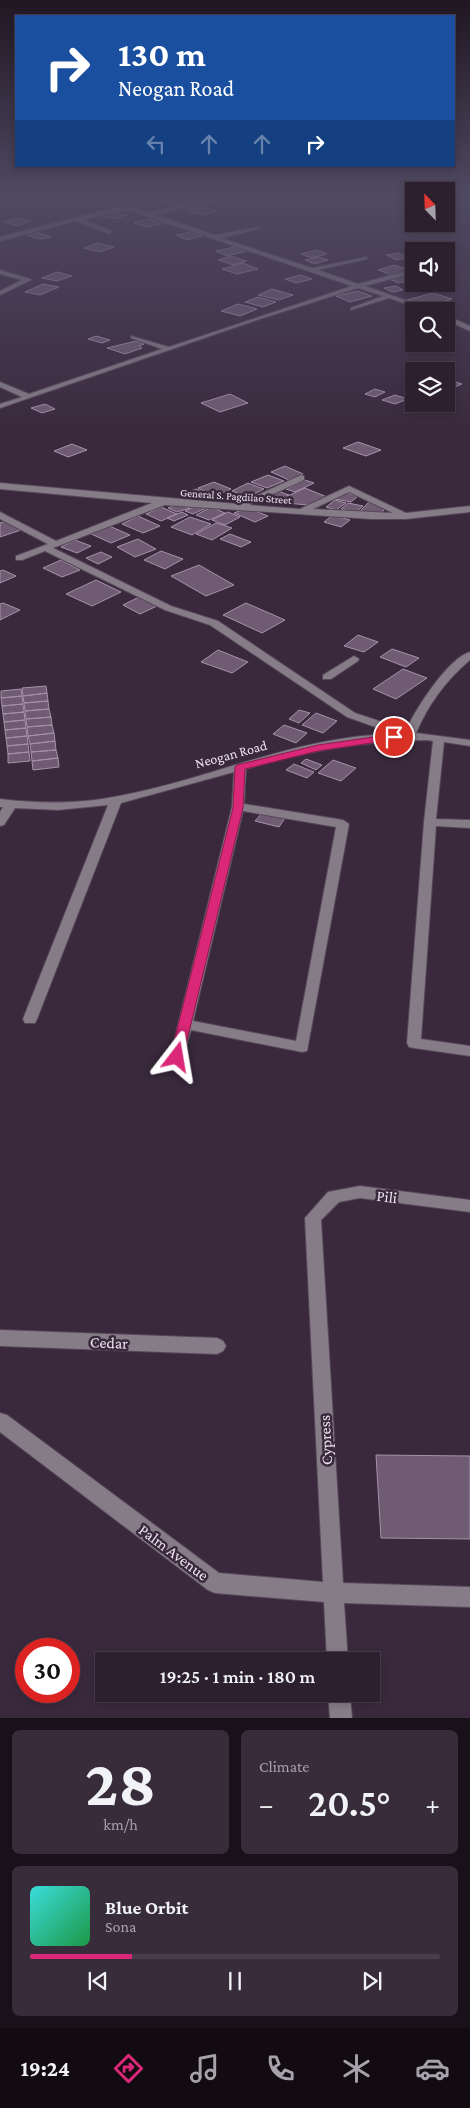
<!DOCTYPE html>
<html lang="en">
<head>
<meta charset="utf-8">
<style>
  :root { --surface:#2c1f2e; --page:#382c3a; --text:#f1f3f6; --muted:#a6a2aa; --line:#483d4a; --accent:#db2777 }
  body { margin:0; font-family:"Crimson Pro",serif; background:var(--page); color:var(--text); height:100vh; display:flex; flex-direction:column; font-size:19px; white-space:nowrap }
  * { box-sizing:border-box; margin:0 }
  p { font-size:16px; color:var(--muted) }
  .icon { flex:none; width:28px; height:28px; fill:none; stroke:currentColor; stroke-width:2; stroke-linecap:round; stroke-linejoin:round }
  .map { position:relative; height:1718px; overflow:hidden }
  .details { display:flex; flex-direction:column; gap:12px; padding:12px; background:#181119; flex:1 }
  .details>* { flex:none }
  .hud { position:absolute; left:15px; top:15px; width:440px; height:152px; border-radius:0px; box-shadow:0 2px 8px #0003,0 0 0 1px var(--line); background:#1a4fa0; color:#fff; overflow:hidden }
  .needle { width:32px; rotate:337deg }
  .controls { position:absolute; left:405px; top:182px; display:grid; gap:10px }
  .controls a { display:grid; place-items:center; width:50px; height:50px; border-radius:0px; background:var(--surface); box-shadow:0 2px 8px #0003,0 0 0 1px var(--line); font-size:25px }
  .speed { position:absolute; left:15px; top:1638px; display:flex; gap:10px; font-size:25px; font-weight:700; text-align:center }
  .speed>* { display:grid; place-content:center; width:65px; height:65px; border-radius:50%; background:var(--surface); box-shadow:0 2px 8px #0003,0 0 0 1px var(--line); line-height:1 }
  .speed .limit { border:8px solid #d22; background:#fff; color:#111 }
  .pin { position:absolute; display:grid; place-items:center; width:42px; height:42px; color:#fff; margin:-21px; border:2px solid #fff; border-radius:50%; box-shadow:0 1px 5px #0007 }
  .me { position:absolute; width:55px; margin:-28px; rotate:14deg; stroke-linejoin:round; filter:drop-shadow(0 0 4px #0008) }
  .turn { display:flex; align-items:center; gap:18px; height:105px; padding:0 20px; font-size:22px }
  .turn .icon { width:65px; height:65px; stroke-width:2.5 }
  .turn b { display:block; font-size:35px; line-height:42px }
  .lanes { display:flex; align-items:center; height:48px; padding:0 20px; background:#0003; justify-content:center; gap:25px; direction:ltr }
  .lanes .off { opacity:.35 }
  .big { font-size:38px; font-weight:600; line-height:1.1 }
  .details .tile { flex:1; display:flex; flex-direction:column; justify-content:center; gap:8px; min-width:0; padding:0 18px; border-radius:8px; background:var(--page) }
  .details .dial { align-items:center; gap:0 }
  .dial b { font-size:65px; line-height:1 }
  .song { display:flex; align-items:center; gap:15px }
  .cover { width:60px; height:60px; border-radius:8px; background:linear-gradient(135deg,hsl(180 70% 55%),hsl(140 70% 35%)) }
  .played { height:5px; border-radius:2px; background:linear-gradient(90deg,var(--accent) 25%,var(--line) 25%) }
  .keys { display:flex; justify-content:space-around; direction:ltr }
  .heat { display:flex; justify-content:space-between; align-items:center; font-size:28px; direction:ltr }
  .details .tiles { flex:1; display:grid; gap:12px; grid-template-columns:1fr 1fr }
  .tile:last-child { grid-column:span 2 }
  .trip { position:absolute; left:95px; top:1652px; width:285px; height:50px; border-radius:0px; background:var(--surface); box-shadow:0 2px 8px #0003,0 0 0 1px var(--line); font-weight:600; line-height:50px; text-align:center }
  .tab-bar { display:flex; height:80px; justify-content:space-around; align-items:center; background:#120c12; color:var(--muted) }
  .tab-bar .icon { width:35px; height:35px }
  .tab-bar .current { color:var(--accent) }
  .tab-bar b { font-size:22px; color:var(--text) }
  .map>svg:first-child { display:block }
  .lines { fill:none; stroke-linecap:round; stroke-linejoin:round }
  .stream { stroke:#6e4674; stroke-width:3 }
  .building { fill:#6f5c73; stroke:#a691aa }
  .minor-casing { stroke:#574759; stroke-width:2 }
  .minor { fill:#857c87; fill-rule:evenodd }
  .route { fill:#db2777; stroke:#8e194d }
  .labels { text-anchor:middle; stroke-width:5; stroke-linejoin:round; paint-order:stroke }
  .far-street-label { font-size:11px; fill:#ede2ef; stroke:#3a293d }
  .street-label { font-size:14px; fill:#ede2ef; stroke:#3a293d }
  .near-street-label { font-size:16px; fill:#ede2ef; stroke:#3a293d }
</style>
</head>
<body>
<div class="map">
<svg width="470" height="1718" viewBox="0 0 470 1718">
  <rect width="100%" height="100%" fill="#3a293d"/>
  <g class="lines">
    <!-- stream -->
    <path class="stream" d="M446 195 470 206"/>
  </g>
  <!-- building -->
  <path class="building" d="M173 198 189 203 172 207 157 202Z
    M201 206 218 211 201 215 185 210Z
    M115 212 128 215 114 219 102 216Z
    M16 218 31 221 18 226 3 222Z
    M149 219 162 224 147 227 134 223Z
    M36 232 51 237 41 239 26 235Z
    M191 232 202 236 187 240 176 235Z
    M97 243 114 247 100 252 84 248Z
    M235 247 247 251 227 256 216 251Z
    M317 250 327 254 311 258 301 254Z
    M399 253 409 257 397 260 386 255Z
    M231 256 246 261 233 265 218 260Z
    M319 257 328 260 314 264 305 260Z
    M243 263 258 269 237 274 222 269Z
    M394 265 409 270 392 275 378 270Z
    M57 272 72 276 57 281 42 278Z
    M301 275 312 279 296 283 285 279Z
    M404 276 414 279 399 283 389 279Z
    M43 284 59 287 40 295 25 292Z
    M396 286 403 290 392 292 384 288Z
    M272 289 293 295 279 300 258 295Z
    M358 291 372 296 350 302 336 296Z
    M433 293 452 299 427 307 407 300Z
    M258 297 276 302 263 307 245 302Z
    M238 304 257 309 240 316 221 311Z
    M96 336 110 340 102 343 88 339Z
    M136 341 144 344 139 346 142 348 125 354 107 348Z
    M450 380 462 384 450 389 446 387V381Z
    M375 389 385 392 375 397 365 394Z
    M230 394 248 403 220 412 201 403Z
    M395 395 408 399 395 404 382 400Z
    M45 404 55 409 42 413 31 408Z
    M358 442 381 450 366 456 343 448Z
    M72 444 87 450 68 457 54 451Z
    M285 466 303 474 289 480 271 472Z
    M268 475 284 481 267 488 251 482Z
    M305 480 314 483 295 492 286 489Z
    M214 482 231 489 215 496 198 488Z
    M248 483 264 489 248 497 232 491Z
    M305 488 327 497 308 505 275 502Z
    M197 489 208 495 199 498 187 492Z
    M278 491 289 495 272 503 261 499Z
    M343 492 358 496 351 502 335 499Z
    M335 500 346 503 336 510 326 507Z
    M369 502 386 508 381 513 360 511Z
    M180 503 190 508 177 512 168 508Z
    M348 503 363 506 355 513 341 509Z
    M198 505 206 508 193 514 185 511Z
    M161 507 177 514 161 521 146 514Z
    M211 507 225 513 209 520 196 515Z
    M247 508 268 516 255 522 234 513Z
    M182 512 188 515 174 521 167 518Z
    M228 512 240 517 225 525 212 520Z
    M333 515 350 520 341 527 324 522Z
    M138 516 160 526 143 533 122 524Z
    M190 517 211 524 192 535 171 527Z
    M6 521 21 530 0 537V523Z
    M216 523 232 528 212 540 196 534Z
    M107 525 130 535 111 543 89 533Z
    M230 534 251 542 241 547 220 539Z
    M138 539 156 549 135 557 117 547Z
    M75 540 91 546 77 553 61 547Z
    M161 551 183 559 165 569 144 560Z
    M101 552 112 557 98 564 86 558Z
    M61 560 80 570 62 577 43 568Z
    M199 565 234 585 206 596 171 576Z
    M3 570 16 576 0 583V571Z
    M96 580 121 592 92 606 66 594Z
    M139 597 157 606 140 614 123 605Z
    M3 603 20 610 0 620V604Z
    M246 603 285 620 262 633 223 615Z
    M358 635 378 642 364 652 344 646Z
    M392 649 419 658 406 667 380 657Z
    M218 650 248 662 232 673 201 662Z
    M403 669 427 678 396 699 373 689Z
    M46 686 47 693 23 696 22 688Z
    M21 689 22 696 1 698V691Z
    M47 693 48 701 24 703 23 696Z
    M22 696 23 704 2 706 1 698Z
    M48 701 49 709 25 711 24 703Z
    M23 704 24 712 3 714 2 706Z
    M49 709 51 717 26 719 25 711Z
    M299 710 310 713 299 723 289 719Z
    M24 712 25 720 4 722 3 714Z
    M316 713 337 721 323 733 302 725Z
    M51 717 52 725 27 727 26 719Z
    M25 720 26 728 5 730 4 722Z
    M52 725 54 733 28 736 27 727Z
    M284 725 307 733 296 743 273 734Z
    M26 728 27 736 6 738 5 730Z
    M54 733 55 741 30 744 28 736Z
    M27 736 28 744 7 746 6 738Z
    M55 741 56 750 31 752 30 744Z
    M28 744 29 752 8 754 7 746Z
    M56 750 58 758 32 761 31 752Z
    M29 752 30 761 8 763V754Z
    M58 758 59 767 33 770 32 761Z
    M306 759 322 765 316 770 301 763Z
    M333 760 356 768 341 781 318 773Z
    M294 764 314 772 307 778 286 770Z
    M262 813 285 818 279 827 255 821Z
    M376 1455 470 1456V1539L381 1538Z"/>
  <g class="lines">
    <!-- minor casing -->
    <g class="minor-casing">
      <path id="minor" d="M230 194H241L155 215 215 235 259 227V229L221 238 312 268 367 257V259L318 270 358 284 414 269V273L365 286 436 311H427L389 298 351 310V308L383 296 358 288 260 319 0 408V404L22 397 0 387V382L29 394 162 349 131 338V336L169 347 352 286 131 211 113 212 83 220 112 231 110 234 76 221 0 241V237L113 208 131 207 149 213Z
        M0 270 30 279 31 280 0 295V291L22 280 0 274Z
        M446 315 470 326V331L446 320Z
        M301 475 304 476V480L249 505 300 509 349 486 406 513 470 506V512L406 519H371L165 505 53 548 171 606 218 621 355 713 406 730C415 710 448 658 470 652V660C446 680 428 705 416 733L470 740V746L444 742 436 819 470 820V828L436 826 421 1039 470 1046V1056L414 1048 409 1047 407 1043 424 822 433 741 427 740C362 741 308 751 246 769L244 804 343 820 349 824 307 1051 302 1052 191 1030 182 1061H172L170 1057 232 807 234 772 121 803 37 1019 35 1023H25L23 1019 108 805 58 810 15 808 4 825 0 826V812L3 807H0V799C34 803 68 804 102 799 201 784 294 735 395 734L347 717 210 625 165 610 45 551 22 560H16V556L48 544 0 519V512L56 541 152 503 0 489V483L238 504ZM349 492 393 513 313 509ZM243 811 336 827 296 1041 193 1021Z
        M354 656 359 659 358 661 331 679H323V675Z
        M360 1186 470 1200V1212L360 1198 339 1202 321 1220 343 1583 470 1587V1607L344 1603 348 1661H327L324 1602 215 1593 208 1590 0 1432V1413L7 1415 219 1573 323 1582 305 1218 328 1192Z
        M0 1330 217 1338 223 1341 226 1346 223 1351 217 1354 0 1346Z
        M328 1694H350L352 1718H330Z"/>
    </g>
    <!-- minor -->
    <use href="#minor" class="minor"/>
  </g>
  <!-- sky -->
  <linearGradient id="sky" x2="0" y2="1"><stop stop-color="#201722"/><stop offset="0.45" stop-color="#4f4962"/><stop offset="1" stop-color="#4f4962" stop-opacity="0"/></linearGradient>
  <rect width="470" height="435" fill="url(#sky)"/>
  <!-- route -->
  <path class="route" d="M394 734 399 737 398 739 318 751 245 769 243 808 183 1057 177 1062 172 1060 170 1057 233 808 235 767 237 765 318 745Z"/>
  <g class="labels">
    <!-- far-street labels -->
    <g class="far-street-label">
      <text transform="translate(236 496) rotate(4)" y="4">General S. Pagdilao Street</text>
    </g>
    <!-- street labels -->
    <g class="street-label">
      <text transform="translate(231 754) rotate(-15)" y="5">Neogan Road</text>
    </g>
    <!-- near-street labels -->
    <g class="near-street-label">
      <text transform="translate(387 1196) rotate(7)" y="6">Pili</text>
      <text transform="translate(109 1342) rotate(2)" y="6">Cedar</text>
      <text transform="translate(325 1440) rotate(-93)" y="6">Cypress</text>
      <text transform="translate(174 1552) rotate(37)" y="6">Palm Avenue</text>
    </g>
  </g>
</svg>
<div class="controls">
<a><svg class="needle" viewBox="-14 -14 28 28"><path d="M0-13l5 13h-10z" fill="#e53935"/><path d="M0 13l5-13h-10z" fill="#a6a2aa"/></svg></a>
<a><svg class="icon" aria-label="sound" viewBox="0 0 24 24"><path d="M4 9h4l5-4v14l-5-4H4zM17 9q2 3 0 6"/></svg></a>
<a><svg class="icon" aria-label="search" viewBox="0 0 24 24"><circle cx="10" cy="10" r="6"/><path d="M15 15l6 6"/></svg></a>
<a><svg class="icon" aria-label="layers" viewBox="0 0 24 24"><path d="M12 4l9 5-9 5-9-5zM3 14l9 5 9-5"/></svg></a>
</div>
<div class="speed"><div class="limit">30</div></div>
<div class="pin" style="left:394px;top:737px;background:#d93025"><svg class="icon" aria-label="arrive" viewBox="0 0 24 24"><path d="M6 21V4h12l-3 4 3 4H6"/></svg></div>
<svg class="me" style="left:177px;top:1057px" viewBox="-20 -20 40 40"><path d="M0-17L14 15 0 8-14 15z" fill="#db2777" stroke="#fff" stroke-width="4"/></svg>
<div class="trip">19:25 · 1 min · 180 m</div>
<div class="hud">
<div class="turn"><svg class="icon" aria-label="right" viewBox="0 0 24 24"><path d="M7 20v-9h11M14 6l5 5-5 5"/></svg><div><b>130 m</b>Neogan Road</div></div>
<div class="lanes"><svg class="icon off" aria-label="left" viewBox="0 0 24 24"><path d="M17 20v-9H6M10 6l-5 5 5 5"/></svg><svg class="icon off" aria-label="ahead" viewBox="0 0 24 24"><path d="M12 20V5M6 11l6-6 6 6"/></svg><svg class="icon off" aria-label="ahead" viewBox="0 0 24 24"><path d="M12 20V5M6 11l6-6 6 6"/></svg><svg class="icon" aria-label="right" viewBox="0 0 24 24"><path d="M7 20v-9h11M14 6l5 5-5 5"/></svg></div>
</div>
</div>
<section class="details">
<div class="tiles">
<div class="tile dial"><b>28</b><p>km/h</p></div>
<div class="tile"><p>Climate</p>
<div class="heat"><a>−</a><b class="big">20.5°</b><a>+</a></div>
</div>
<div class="tile">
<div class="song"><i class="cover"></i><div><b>Blue Orbit</b><p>Sona</p></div></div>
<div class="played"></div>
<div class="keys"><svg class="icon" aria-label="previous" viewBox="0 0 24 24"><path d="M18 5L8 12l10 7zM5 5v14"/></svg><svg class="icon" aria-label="pause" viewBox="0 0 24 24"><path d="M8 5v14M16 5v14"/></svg><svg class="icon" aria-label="next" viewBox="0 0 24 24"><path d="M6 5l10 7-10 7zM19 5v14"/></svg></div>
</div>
</div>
</section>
<nav class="tab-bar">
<b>19:24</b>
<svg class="icon current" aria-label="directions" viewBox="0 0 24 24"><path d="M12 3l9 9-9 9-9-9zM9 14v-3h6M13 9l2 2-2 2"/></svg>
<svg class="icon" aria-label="music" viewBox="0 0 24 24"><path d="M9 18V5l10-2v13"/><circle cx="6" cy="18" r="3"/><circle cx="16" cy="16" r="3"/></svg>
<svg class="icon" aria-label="phone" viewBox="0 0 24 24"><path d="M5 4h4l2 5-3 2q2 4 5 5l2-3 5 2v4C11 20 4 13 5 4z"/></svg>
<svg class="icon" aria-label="climate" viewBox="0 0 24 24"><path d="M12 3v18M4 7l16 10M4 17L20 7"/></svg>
<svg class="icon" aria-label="car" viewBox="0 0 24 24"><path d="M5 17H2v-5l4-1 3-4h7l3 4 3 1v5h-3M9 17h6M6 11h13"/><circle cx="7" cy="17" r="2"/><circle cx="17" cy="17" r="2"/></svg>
</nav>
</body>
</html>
